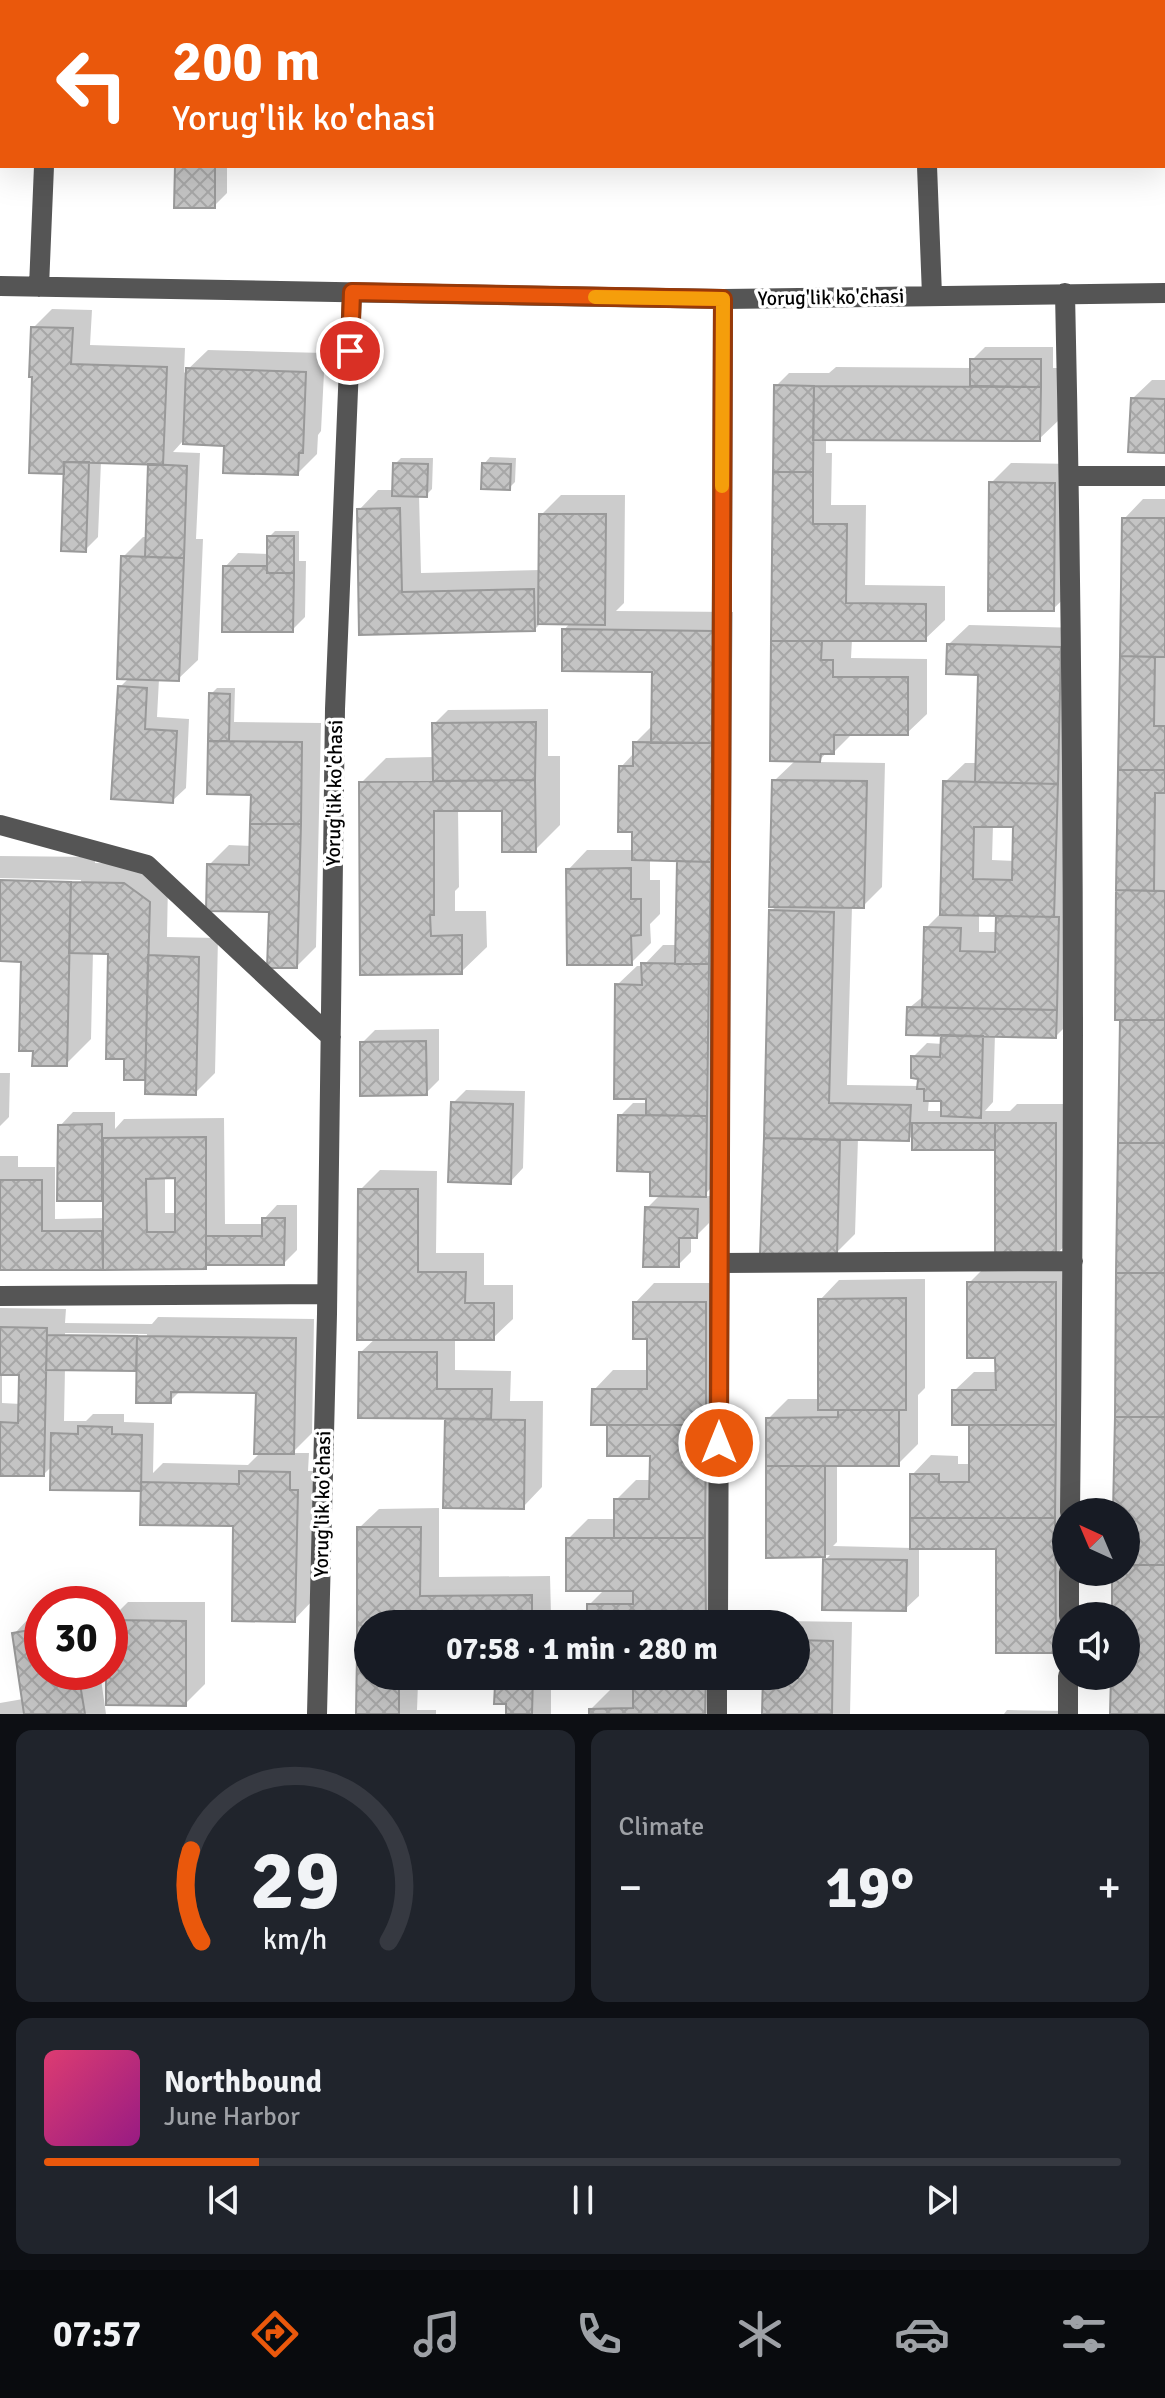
<!DOCTYPE html>
<html lang="en">
<head>
<meta charset="utf-8">
<style>
  :root { --surface:#171b24; --page:#20242c; --text:#f1f3f6; --muted:#9ea1a6; --line:#363941; --accent:#ea580c }
  body { margin:0; font-family:Signika,sans-serif; background:var(--page); color:var(--text); height:100vh; display:flex; flex-direction:column; font-size:30px; white-space:nowrap }
  * { box-sizing:border-box; margin:0 }
  p { font-size:26px; color:var(--muted) }
  .icon { flex:none; width:44px; height:44px; fill:none; stroke:currentColor; stroke-width:2; stroke-linecap:round; stroke-linejoin:round }
  .map { position:relative; height:1714px; overflow:hidden }
  .sheet { display:flex; flex-direction:column; gap:16px; padding:16px; background:#0d0f14; flex:1 }
  .sheet>* { flex:none }
  .top-card { position:absolute; left:0px; top:0px; width:1166px; height:168px; box-shadow:0 8px 32px #0002; background:#ea580c; color:#fff; overflow:hidden }
  .needle { width:52px; rotate:316deg }
  .buttons { position:absolute; left:1052px; top:1498px; display:grid; gap:16px }
  .buttons a { display:grid; place-items:center; width:88px; height:88px; border-radius:50%; background:var(--surface); box-shadow:0 8px 32px #0002; font-size:40px }
  .speed { position:absolute; left:24px; top:1586px; display:flex; gap:16px; font-size:40px; font-weight:700; text-align:center }
  .speed>* { display:grid; place-content:center; width:104px; height:104px; border-radius:50%; background:var(--surface); box-shadow:0 8px 32px #0002; line-height:1 }
  .speed .limit { border:12px solid #d22; background:#fff; color:#111 }
  .pin { position:absolute; display:grid; place-items:center; width:68px; height:68px; color:#fff; margin:-34px; border:4px solid #fff; border-radius:50%; box-shadow:0 2px 8px #0007 }
  .me { position:absolute; width:88px; margin:-44px; rotate:0deg; stroke-linejoin:round; filter:drop-shadow(0 0 6px #0008) }
  .turn { display:flex; align-items:center; gap:28px; height:168px; padding:0 40px; font-size:36px }
  .turn .icon { width:104px; height:104px; stroke-width:2.5 }
  .turn b { display:block; font-size:56px; line-height:68px }
  .big { font-size:60px; font-weight:800; line-height:1.1 }
  .sheet .tile { flex:1; display:flex; flex-direction:column; justify-content:center; gap:12px; min-width:0; padding:0 28px; border-radius:16px; background:var(--page) }
  .sheet .dial { align-items:center; gap:0 }
  .dial svg { height:208px; overflow:visible; fill:none; stroke:var(--line); stroke-width:7; stroke-linecap:round; text-anchor:middle }
  .dial text { fill:var(--text); stroke:none }
  .song { display:flex; align-items:center; gap:24px }
  .cover { width:96px; height:96px; border-radius:12px; background:linear-gradient(135deg,hsl(340 70% 55%),hsl(310 70% 35%)) }
  .played { height:8px; border-radius:4px; background:linear-gradient(90deg,var(--accent) 20%,var(--line) 20%) }
  .keys { display:flex; justify-content:space-around; direction:ltr }
  .heat { display:flex; justify-content:space-between; align-items:center; font-size:44px; direction:ltr }
  .sheet .tiles { flex:1; display:grid; gap:16px; grid-template-columns:1fr 1fr }
  .tile:last-child { grid-column:span 2 }
  .trip { position:absolute; left:354px; top:1610px; width:456px; height:80px; border-radius:40px; background:var(--surface); box-shadow:0 8px 32px #0002; font-weight:800; line-height:80px; text-align:center }
  .tab-bar { display:flex; height:128px; justify-content:space-around; align-items:center; background:#090b0e; color:var(--muted) }
  .tab-bar .icon { width:56px; height:56px }
  .tab-bar .selected { color:var(--accent) }
  .tab-bar b { font-size:36px; color:var(--text) }
  .map>svg:first-child { display:block }
  .shadow { fill:#0003; fill-rule:evenodd }
  .building { fill:url(#building-cross-hatch); stroke:#999; stroke-width:2; fill-rule:evenodd }
  .lines { fill:none; stroke-linecap:round; stroke-linejoin:round }
  .minor { stroke:#555; stroke-width:20 }
  .route-casing { stroke:#983908; stroke-width:20 }
  .route { stroke:#ea580c; stroke-width:14 }
  .slow { stroke:#f59e0b; stroke-width:14 }
  .labels { text-anchor:middle; stroke-width:7; stroke-linejoin:round; paint-order:stroke }
  .street-label { font-size:20px; fill:#000; stroke:#fff }
</style>
</head>
<body>
<div class="map">
<svg width="1165" height="1714" viewBox="0 0 1165 1714">
  <defs>
    <pattern id="building-cross-hatch" width="8" height="8" patternUnits="userSpaceOnUse" patternTransform="scale(2)"><rect width="8" height="8" fill="#c4c4c4"/><path d="M0 0l8 8M0 8l8-8" fill="none" stroke="#a7a7a7"/></pattern>
  </defs>
  <rect width="100%" height="100%" fill="#fff"/>
  <!-- shadow -->
  <path class="shadow" d="M81 0H635L653 2H81Z
    M664 0H735L664 2Z
    M785 0H914L785 2Z
    M931 0H979V2Z
    M984 0H1056L983 2Z
    M1082 0H1165V93L1164 2H1082Z
    M177 166H227V193L214 206Z
    M52 309 92 310 90 345 185 348 184 373 208 350 325 353 321 431 318 435 317 454 298 473 226 444 182 442 173 452 200 453 196 539H203L198 660 178 679H159L157 717 189 719 186 788 172 801 120 687 129 678 123 557 143 537H147L150 463 101 461 98 537 85 550 33 328Z
    M985 347H1053V368H1059V420L1039 439 826 438V453H832L831 505H866L865 585 945 586V620L925 639H852L851 658 927 659V714L907 733H853L834 752H827L818 762 885 763 882 887 863 906H852L847 1085 919 1086 920 1077 913 1057 927 1043 943 1044V1033L909 1008 925 995 926 928 942 912 945 782 965 763H978L980 673 949 644 969 625 1080 628 1069 1023 1056 1036 995 1034 993 1102 985 1111H1010L1017 1104H1075L1074 1236 1055 1256 997 1148 914 1134 909 1139 858 1138 855 1234 836 1253 763 1252 771 911 778 905 774 781 796 760 776 386 789 373H829L836 367 972 368V360ZM993 825 1015 826V861L992 860ZM979 913 998 914 997 932H979ZM929 1099H943V1111H928Z
    M1152 380H1165V451L1132 399Z
    M490 457 516 458 515 482 509 488 484 464Z
    M401 458H433L432 489 426 495H419L421 573 541 570V515L561 495H625L624 603 616 611 733 612 729 840 718 1181 703 1196H710L709 1223 696 1236H691V1252L678 1265 647 1208 661 1194 653 1170 620 1116 633 1103H648L617 985 637 966H643L663 945H677L679 859H650V880H660V914L650 924 651 943 631 963 568 870 587 850H634V830L621 767 635 752V743L653 725 654 670 564 630 571 622H542L534 630 361 633 359 510 378 490H394L395 464Z
    M1011 463 1074 464 1073 590 1053 609 991 483Z
    M1143 499H1165V1714H1112L1113 1676H1126V1616H1114V1572H1126V1512H1115L1122 1018H1117L1124 519Z
    M275 531H299V561H306L305 617 292 630 225 567 238 553 269 554V537Z
    M217 688H235L234 722 321 723 316 947 297 966 271 910 209 865 229 845 252 846 253 793 209 792 211 694Z
    M548 709V756H560V825L535 850 504 809H458L459 887 455 891V911H486L487 947 461 972 362 973 361 783 386 758 435 757 434 724 448 710Z
    M0 856 95 857V863L144 864 168 882 167 937 218 938 215 1073 195 1093 147 1078H126V1057L110 952 93 951 91 1039 66 1064 35 1049 23 960 0 959V882L81 884V880L0 878Z
    M439 1029V1080L426 1093 362 1043 375 1030Z
    M0 1073H10L9 1117 0 1126Z
    M466 1090 525 1091 523 1168 510 1182 453 1103Z
    M73 1112H115V1129L124 1119 224 1118 225 1224H264V1219L277 1205H297V1250L284 1263H209L205 1267 0 1268V1156H18V1167H55V1219L105 1218V1196L102 1199 60 1126ZM165 1176H177V1213H165Z
    M380 1170 437 1171 436 1253H484V1285H513V1319L493 1338H455V1370L511 1371 510 1401H543L542 1487 523 1507 445 1506 447 1417 361 1352 376 1338 360 1190Z
    M988 1264H1075L1066 1512V1639L1055 1651 998 1547H919V1596L905 1609 825 1560 830 1555 768 1556V1419L788 1399H820V1300L839 1280 925 1279V1388L918 1395V1444L898 1464H837V1542L833 1546 912 1548V1475L931 1455 958 1456V1464H971V1423L954 1391 974 1372H998L997 1356 969 1283Z
    M654 1283H725L724 1624H589V1605L605 1589 568 1539 588 1519H616V1500L636 1480H651L652 1454 609 1423 594 1390 613 1370H649V1337L635 1303Z
    M0 1308 66 1309 65 1323 152 1324 158 1317 314 1319 312 1433 292 1453H309L308 1471H316L313 1600 294 1620 235 1524 143 1486 53 1465 44 1474H0ZM65 1333 147 1334V1338L139 1358H134L65 1337ZM138 1366 170 1401 181 1390 258 1391 261 1452 248 1465 163 1463 153 1473 154 1423 124 1422V1414H93L86 1421H64L65 1368 135 1369ZM2 1373H21V1404L2 1403Z
    M439 1508V1577L550 1576 551 1615 542 1624H368V1676H551V1714H508V1702L497 1683H418L417 1710H436V1714H358L359 1528 379 1509Z
    M128 1602H205V1684L185 1704 108 1672 110 1620Z
    M42 1613V1672H100L106 1714H0V1703L23 1699 14 1634 33 1614Z
    M785 1621 852 1622 850 1714H764L765 1676H796V1624H782Z
    M635 1676H724V1714H591V1709L610 1690H635Z
    M1007 1710 1065 1711 1064 1714H1004Z"/>
  <!-- building -->
  <path class="building" d="M79 0H146L79 2Z
    M146 0H239L146 2Z
    M239 0H293L239 2Z
    M443 0H495L443 2Z
    M495 0H617L495 2Z
    M783 0H896L783 2Z
    M982 0H1045L981 2Z
    M1080 0H1136L1080 2Z
    M175 166H215V208H174Z
    M31 327 73 328 71 364 167 367 163 465 64 462V474L29 473 32 377H29Z
    M970 359H1041V387L970 386Z
    M186 368 306 372 303 453H299L298 475 223 473 224 446 183 444Z
    M774 385 814 386 813 472H773Z
    M814 386 1041 387 1040 441 813 440Z
    M1131 398 1165 399V453L1128 452Z
    M64 462H89L86 552 61 551Z
    M393 463 428 464 427 497 392 496Z
    M482 463 511 464 510 490 481 489Z
    M148 464 187 466 184 558 145 557Z
    M773 472H813V524H847L846 603 926 604V641H771Z
    M989 482 1055 483 1054 611H988Z
    M400 508 402 592 534 589 535 631 359 635 357 509Z
    M539 514H606L605 625 538 624Z
    M1122 518H1165V657L1120 656Z
    M267 536H294V573H267Z
    M121 556 184 558 179 681 117 679Z
    M223 566H267V573H294L293 632H222Z
    M562 629 714 631 712 743H651L652 672 562 671Z
    M771 641H822L821 660H833V677H908V735H834V754H821L820 762 770 761Z
    M947 644 1061 647 1058 784 975 782 978 675 946 674Z
    M1120 656 1155 657 1154 726H1165V770H1118Z
    M118 686 147 688 145 729 177 731 173 803 111 799Z
    M209 693 230 694 229 741H208Z
    M536 722 535 780 433 781 432 723Z
    M208 741 302 742 301 824H250L251 795 207 794Z
    M633 742 712 743 711 862 632 860V832H618L619 766H633Z
    M1118 770H1165V793H1155L1154 891 1116 890Z
    M535 780 536 852H502V811H434V915H430L431 936 462 935V974L360 975 359 782Z
    M772 780 867 781 864 908 769 907Z
    M943 781 1058 784 1054 917 940 915ZM974 827H1013L1012 880 973 879Z
    M250 824H301L297 968H267L269 912 206 911 207 864 249 865Z
    M677 861 711 862 709 964H675Z
    M631 868V899H641V935L631 936 632 965H567L566 869Z
    M0 880 71 882 67 1066H32L33 1051H19L21 962 0 961Z
    M71 882 124 883 150 902 145 1080H124V1059H106L108 954 69 953Z
    M1116 890 1165 891V1020H1115Z
    M769 910 834 912 829 1103 911 1105 909 1141 764 1138Z
    M996 916 1059 917 1057 1010 922 1007 924 927 961 928 960 951 995 952Z
    M148 955 199 957 196 1095 145 1094Z
    M641 963 709 964 707 1116 646 1115V1099H614L615 984 642 985Z
    M907 1007 1057 1010 1056 1038 906 1035Z
    M1120 1020H1165V1143H1118Z
    M941 1035 983 1036 981 1118 941 1116V1101H924V1089H917L918 1079 911 1078V1056L940 1057Z
    M426 1041 427 1095 360 1096V1042Z
    M451 1102 513 1104 511 1184 448 1182Z
    M618 1115 707 1116 706 1197 650 1196V1172L617 1171Z
    M912 1123H995V1150H912Z
    M995 1123H1056V1258H995Z
    M102 1124V1201H57L58 1125Z
    M206 1137V1269L103 1270V1138ZM175 1178V1232H147L146 1179Z
    M764 1138 840 1140 837 1255 760 1254Z
    M1118 1143H1165V1273H1116Z
    M0 1180H42V1231H102L103 1270H0Z
    M358 1189H418V1272H466L465 1303H494V1340H357Z
    M645 1207 698 1209 697 1238H679V1267H643Z
    M262 1218H285L284 1265H206V1236H262Z
    M1116 1273H1165V1417H1115Z
    M967 1282H1056V1425H952V1390H996L995 1358H967Z
    M906 1298V1410H818V1299Z
    M633 1302H706V1425H591L592 1389H647V1339H633Z
    M0 1327 47 1328 44 1476H0V1422L18 1423 19 1375H0Z
    M47 1335 137 1336 136 1371 46 1370Z
    M137 1336 296 1338 294 1454H254L256 1393 171 1392V1403H136Z
    M359 1352H437V1389H492L491 1419 358 1418Z
    M838 1410H899V1466H766V1418L838 1417Z
    M1115 1417H1165V1565H1126V1512H1113Z
    M445 1419 525 1420 524 1509 443 1508Z
    M607 1425H706L705 1538H614V1499H649L650 1456H607Z
    M969 1425H1056L1055 1518H910V1474H939V1482H969Z
    M78 1426 112 1427V1434L142 1435 141 1491 50 1490 51 1433 78 1434Z
    M766 1466H825V1557L766 1558Z
    M239 1471 290 1472V1490H298L295 1622 232 1621 233 1526 140 1525 141 1482 239 1484Z
    M910 1518H1055L1056 1653H996V1549H910Z
    M357 1527H421L420 1596 532 1595V1624H368V1654H357Z
    M566 1538H705L706 1624H587V1604H633V1591H566Z
    M823 1559 907 1560 906 1611 822 1610Z
    M1126 1565H1165V1714H1110L1111 1676H1126V1616H1112V1572H1126Z
    M110 1620 186 1621V1706L106 1705V1672H110Z
    M42 1628V1672H78L85 1714H24L12 1633Z
    M796 1640 833 1641 832 1714H762L763 1676H796Z
    M357 1654H368V1676H533L532 1714H506V1704H494L495 1685H399V1714H356Z
    M633 1676H706L705 1714H589V1709L633 1708Z"/>
  <g class="lines">
    <!-- minor -->
    <path class="minor" d="M51 2V0
      M927 166 932 295
      M0 286 723 299 1165 293
      M39 287 44 166
      M1065 293C1074 699 1075 1106 1070 1512
      M1069 476H1165
      M0 825 147 865 331 1037
      M720 1263 1073 1261
      M0 1296 325 1294
      M1069 1616V1572
      M718 1624 723 299
      M317 1714 327 1314 335 709 352 292
      M717 1714V1676
      M1068 1714V1676"/>
  </g>
  <g class="lines">
    <!-- route casing -->
    <g class="route-casing">
      <path id="route" d="M350 351 352 292 723 299 719 1443"/>
    </g>
    <!-- route -->
    <use href="#route" class="route"/>
    <!-- slow -->
    <path class="slow" d="M595 297 723 299 722 486"/>
  </g>
  <g class="labels">
    <!-- street labels -->
    <g class="street-label">
      <text transform="translate(831 297) rotate(-1)" y="7">Yorug'lik ko'chasi</text>
      <text transform="translate(334 793) rotate(-89)" y="7">Yorug'lik ko'chasi</text>
      <text transform="translate(322 1504) rotate(-89)" y="7">Yorug'lik ko'chasi</text>
    </g>
  </g>
</svg>
<div class="buttons">
<a><svg class="needle" viewBox="-14 -14 28 28"><path d="M0-13l5 13h-10z" fill="#e53935"/><path d="M0 13l5-13h-10z" fill="#9ea1a6"/></svg></a>
<a><svg class="icon" aria-label="sound" viewBox="0 0 24 24"><path d="M4 9h4l5-4v14l-5-4H4zM17 9q2 3 0 6"/></svg></a>
</div>
<div class="speed"><div class="limit">30</div></div>
<div class="pin" style="left:350px;top:351px;background:#d93025"><svg class="icon" aria-label="arrive" viewBox="0 0 24 24"><path d="M6 21V4h12l-3 4 3 4H6"/></svg></div>
<svg class="me" style="left:719px;top:1443px" viewBox="-20 -20 40 40"><circle r="17" fill="#ea580c" stroke="#fff" stroke-width="3"/><path d="M0-11L8 9 0 5-8 9z" fill="#fff"/></svg>
<div class="trip">07:58 · 1 min · 280 m</div>
<div class="top-card">
<div class="turn"><svg class="icon" aria-label="left" viewBox="0 0 24 24"><path d="M17 20v-9H6M10 6l-5 5 5 5"/></svg><div><b>200 m</b>Yorug'lik ko'chasi</div></div>
</div>
</div>
<section class="sheet">
<div class="tiles">
<div class="tile dial"><svg viewBox="0 0 100 80">
<path d="M14 69A42 42 0 1 1 86 69"/>
<path d="M14 69A42 42 0 0 1 10 34" stroke="#ea580c"/>
<text x="50" y="56" font-size="32" font-weight="700">29</text>
<text x="50" y="72" font-size="11">km/h</text>
</svg></div>
<div class="tile"><p>Climate</p>
<div class="heat"><a>−</a><b class="big">19°</b><a>+</a></div>
</div>
<div class="tile">
<div class="song"><i class="cover"></i><div><b>Northbound</b><p>June Harbor</p></div></div>
<div class="played"></div>
<div class="keys"><svg class="icon" aria-label="previous" viewBox="0 0 24 24"><path d="M18 5L8 12l10 7zM5 5v14"/></svg><svg class="icon" aria-label="pause" viewBox="0 0 24 24"><path d="M8 5v14M16 5v14"/></svg><svg class="icon" aria-label="next" viewBox="0 0 24 24"><path d="M6 5l10 7-10 7zM19 5v14"/></svg></div>
</div>
</div>
</section>
<nav class="tab-bar">
<b>07:57</b>
<svg class="icon selected" aria-label="directions" viewBox="0 0 24 24"><path d="M12 3l9 9-9 9-9-9zM9 14v-3h6M13 9l2 2-2 2"/></svg>
<svg class="icon" aria-label="music" viewBox="0 0 24 24"><path d="M9 18V5l10-2v13"/><circle cx="6" cy="18" r="3"/><circle cx="16" cy="16" r="3"/></svg>
<svg class="icon" aria-label="phone" viewBox="0 0 24 24"><path d="M5 4h4l2 5-3 2q2 4 5 5l2-3 5 2v4C11 20 4 13 5 4z"/></svg>
<svg class="icon" aria-label="climate" viewBox="0 0 24 24"><path d="M12 3v18M4 7l16 10M4 17L20 7"/></svg>
<svg class="icon" aria-label="car" viewBox="0 0 24 24"><path d="M5 17H2v-5l4-1 3-4h7l3 4 3 1v5h-3M9 17h6M6 11h13"/><circle cx="7" cy="17" r="2"/><circle cx="17" cy="17" r="2"/></svg>
<svg class="icon" aria-label="filters" viewBox="0 0 24 24"><path d="M4 7h16M4 17h16"/><circle cx="9" cy="7" r="2"/><circle cx="15" cy="17" r="2"/></svg>
</nav>
</body>
</html>
